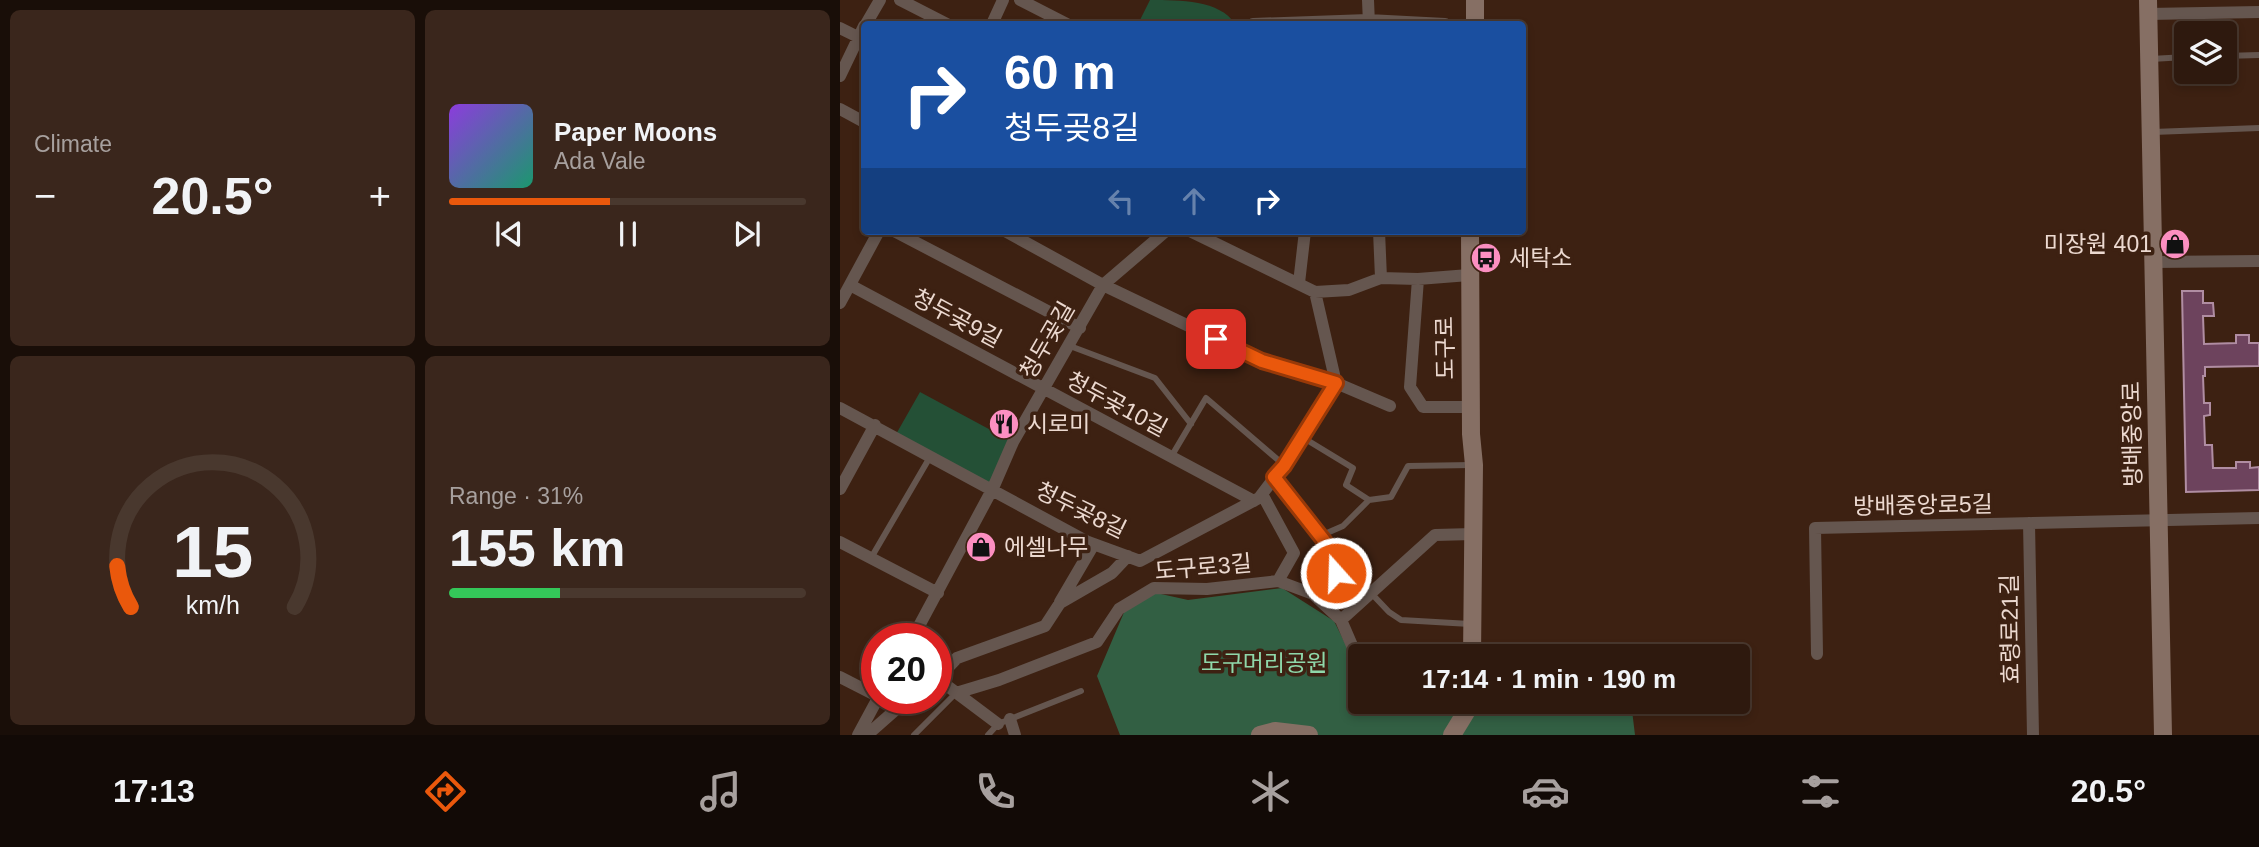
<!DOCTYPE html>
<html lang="en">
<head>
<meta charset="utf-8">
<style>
  :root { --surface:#2e190e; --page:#3a261c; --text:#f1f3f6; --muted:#a7a09e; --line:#49382e; --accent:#ea580c }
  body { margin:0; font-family:Arial,"Noto Sans KR",sans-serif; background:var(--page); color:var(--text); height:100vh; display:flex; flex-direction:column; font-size:26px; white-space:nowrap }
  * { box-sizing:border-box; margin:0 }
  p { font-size:23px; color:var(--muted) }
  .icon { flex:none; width:38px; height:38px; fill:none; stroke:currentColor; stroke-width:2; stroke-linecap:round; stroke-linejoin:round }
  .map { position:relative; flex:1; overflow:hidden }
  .sheet { display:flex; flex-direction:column; gap:10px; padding:10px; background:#190e08; width:840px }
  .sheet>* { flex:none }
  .hud { position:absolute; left:21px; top:21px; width:665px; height:214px; border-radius:7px; box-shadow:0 4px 10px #0003,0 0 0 2px var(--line); background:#1a4fa0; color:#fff; overflow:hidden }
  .fabs { position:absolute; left:1334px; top:21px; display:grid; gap:14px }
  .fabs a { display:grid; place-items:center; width:63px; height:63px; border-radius:7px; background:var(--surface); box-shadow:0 4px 10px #0003,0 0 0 2px var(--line); font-size:35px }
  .speed { position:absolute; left:21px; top:623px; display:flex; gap:14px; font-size:35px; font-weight:700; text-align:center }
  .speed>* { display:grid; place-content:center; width:91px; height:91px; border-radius:50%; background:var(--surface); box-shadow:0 4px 10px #0003,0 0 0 2px var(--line); line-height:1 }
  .speed .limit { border:10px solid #d22; background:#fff; color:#111 }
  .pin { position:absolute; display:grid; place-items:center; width:60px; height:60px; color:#fff; margin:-30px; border-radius:14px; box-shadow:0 4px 10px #0006 }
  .me { position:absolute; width:77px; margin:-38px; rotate:340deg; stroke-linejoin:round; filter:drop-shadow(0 0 5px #0008) }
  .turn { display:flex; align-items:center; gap:24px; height:147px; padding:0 28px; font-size:32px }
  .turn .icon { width:91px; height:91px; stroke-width:2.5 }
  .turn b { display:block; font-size:49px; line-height:60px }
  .lanes { display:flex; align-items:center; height:66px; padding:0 28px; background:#0003; justify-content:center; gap:35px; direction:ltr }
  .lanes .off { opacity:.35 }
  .big { font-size:52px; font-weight:700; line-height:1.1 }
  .sheet .widget { flex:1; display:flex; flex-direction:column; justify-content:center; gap:10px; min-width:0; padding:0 24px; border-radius:10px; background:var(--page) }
  .sheet .dial { align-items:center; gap:0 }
  .dial svg { height:182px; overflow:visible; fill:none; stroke:var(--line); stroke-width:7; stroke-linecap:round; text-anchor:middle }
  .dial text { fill:var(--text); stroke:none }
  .song { display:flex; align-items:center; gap:21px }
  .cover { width:84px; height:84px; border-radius:10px; background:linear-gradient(135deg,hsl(270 70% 55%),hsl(160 70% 35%)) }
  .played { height:7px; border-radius:4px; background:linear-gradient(90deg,var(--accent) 45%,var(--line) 45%) }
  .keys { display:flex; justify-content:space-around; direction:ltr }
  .heat { display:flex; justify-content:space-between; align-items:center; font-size:38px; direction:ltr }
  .charge { height:10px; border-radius:5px; background:linear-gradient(90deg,#34c759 31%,var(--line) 0) }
  .sheet .tiles { flex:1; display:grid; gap:10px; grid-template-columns:repeat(2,1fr) }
  .trip { position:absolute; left:508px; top:644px; width:402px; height:70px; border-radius:7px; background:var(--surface); box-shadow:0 4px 10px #0003,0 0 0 2px var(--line); font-weight:700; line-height:70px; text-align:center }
  .tab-bar { display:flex; height:112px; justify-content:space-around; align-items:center; background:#120a06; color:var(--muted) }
  .tab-bar .icon { width:49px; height:49px }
  .tab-bar .on { color:var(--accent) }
  .tab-bar b { font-size:32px; color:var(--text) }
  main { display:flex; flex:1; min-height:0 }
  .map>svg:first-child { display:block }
  .green { fill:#245036 }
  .forest { fill:#325f43 }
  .building { fill:#6d435d; stroke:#b08da2; stroke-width:2 }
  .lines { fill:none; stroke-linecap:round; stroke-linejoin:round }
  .lane { stroke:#65564f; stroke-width:6 }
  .street { stroke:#65564f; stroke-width:12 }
  .secondary { stroke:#866f64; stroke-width:18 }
  .route-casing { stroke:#983908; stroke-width:18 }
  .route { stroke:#ea580c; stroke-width:12 }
  .labels { text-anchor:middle; stroke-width:7; stroke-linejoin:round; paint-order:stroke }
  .poi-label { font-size:23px; fill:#ecd9d0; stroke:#3d2112; text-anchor:start }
  .street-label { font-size:23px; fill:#ecd9d0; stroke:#3d2112 }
  .park-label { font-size:23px; fill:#8fd8aa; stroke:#3d2112 }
</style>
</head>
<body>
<main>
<section class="sheet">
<div class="tiles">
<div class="widget"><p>Climate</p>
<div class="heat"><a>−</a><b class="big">20.5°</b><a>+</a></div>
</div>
<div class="widget">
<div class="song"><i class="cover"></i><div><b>Paper Moons</b><p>Ada Vale</p></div></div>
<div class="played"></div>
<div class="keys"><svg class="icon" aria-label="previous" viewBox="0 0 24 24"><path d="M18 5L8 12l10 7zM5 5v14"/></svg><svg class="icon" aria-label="pause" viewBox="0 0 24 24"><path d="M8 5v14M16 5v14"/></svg><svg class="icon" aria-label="next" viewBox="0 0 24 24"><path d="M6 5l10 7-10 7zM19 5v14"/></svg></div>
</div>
<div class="widget dial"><svg viewBox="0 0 100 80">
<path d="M14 69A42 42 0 1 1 86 69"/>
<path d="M14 69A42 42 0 0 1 8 51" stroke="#ea580c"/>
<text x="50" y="56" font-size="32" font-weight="700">15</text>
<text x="50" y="72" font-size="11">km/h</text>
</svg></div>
<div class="widget"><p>Range · 31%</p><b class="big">155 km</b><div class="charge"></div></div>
</div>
</section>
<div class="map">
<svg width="1419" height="735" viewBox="0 0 1419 735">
  <rect width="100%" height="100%" fill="#3d2112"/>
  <!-- green -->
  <path class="green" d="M310 0C340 0 380 0 395 24H298Z
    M80 392 173 442 153 488 55 436Z"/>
  <!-- forest -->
  <path class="forest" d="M442 588 494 621 520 673V702H791L795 735H280L257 676 285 610 312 592 348 600Z"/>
  <!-- building -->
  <path class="building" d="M1342 291H1363V303H1373L1374 316H1363L1364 344 1396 343V335H1409V343H1419V366L1365 367V376H1363L1364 403H1370V415L1364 416 1365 445H1372L1373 468H1396V462H1410V468L1419 467V490L1346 492Z"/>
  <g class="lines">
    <!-- lane -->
    <path class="lane" d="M1384 56 1419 55
      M1311 59 1346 57
      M1313 132 1419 128
      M230 346 315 378 351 424
      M462 437 513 468 506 485 529 500 551 497 568 466 632 465
      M331 457 366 398 444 465
      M435 478 486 543 496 573
      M480 536 503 526 529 500
      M31 558 90 457
      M531 593 549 612 561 620 630 624
      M74 735 116 693
      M148 735 158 724 241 691"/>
    <!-- street -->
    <path class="street" d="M60 0 107 24
      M180 0 227 24
      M528 0 529 24
      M1308 14 1419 12
      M26 24 40 0
      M152 24 163 0
      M413 24 528 20 605 24
      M0 28 24 40
      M0 76 24 26
      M0 109 24 122
      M54 231 240 328
      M165 231 263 285 422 361 496 383 550 406
      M350 231 475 292 509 290 541 278 578 279 629 275
      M539 231 541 278
      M1313 262 1419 261
      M578 279 570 387 583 407H631
      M459 283 465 231
      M10 285 414 501
      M0 303 39 231
      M0 408 248 542 300 561 419 498 444 465 496 383 475 292
      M0 489 35 425
      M422 494 454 553 438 581
      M1189 523 1193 735
      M0 542 98 593
      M220 602 254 544
      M501 620 595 535 633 534
      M72 639 153 488 173 442 263 285 326 231
      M977 654 975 528 1419 518
      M0 677 37 696
      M98 679 158 724
      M96 680 117 658 205 626 220 603 272 573 288 556
      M116 693 159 680 257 642 279 609 314 588 367 589 438 581 473 594 501 620 520 664
      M170 719 175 735
      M18 735 38 698
      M27 735 69 698"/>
    <!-- secondary -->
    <path class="secondary" d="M635 0V24
      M1308 0 1323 735
      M630 231 631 434 634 465 632 656
      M420 735 435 731 469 735
      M612 735 626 712 627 702"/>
  </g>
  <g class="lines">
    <!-- route casing -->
    <g class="route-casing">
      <path id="route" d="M376 339 422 361 496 383 444 466 434 477 486 543 496 573"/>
    </g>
    <!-- route -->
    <use href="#route" class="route"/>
  </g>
  <!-- icons -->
  <defs>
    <g id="shop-disc" transform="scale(1.575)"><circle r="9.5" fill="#fc8fc1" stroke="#3d2112"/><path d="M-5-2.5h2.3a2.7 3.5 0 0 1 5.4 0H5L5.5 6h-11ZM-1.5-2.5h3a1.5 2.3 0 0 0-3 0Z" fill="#111"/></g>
    <g id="bus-disc" transform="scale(1.575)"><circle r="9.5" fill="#fc8fc1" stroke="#3d2112"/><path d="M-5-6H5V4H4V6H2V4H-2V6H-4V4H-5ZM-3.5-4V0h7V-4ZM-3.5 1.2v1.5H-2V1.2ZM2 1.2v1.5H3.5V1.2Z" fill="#111"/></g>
    <g id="restaurant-disc" transform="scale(1.575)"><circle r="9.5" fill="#fc8fc1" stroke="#3d2112"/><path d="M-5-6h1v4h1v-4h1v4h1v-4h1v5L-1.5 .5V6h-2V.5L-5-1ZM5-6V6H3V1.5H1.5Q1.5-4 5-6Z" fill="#111"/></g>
  </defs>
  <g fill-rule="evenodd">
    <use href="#shop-disc" x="1335" y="244"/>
    <use href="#bus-disc" x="646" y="258"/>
    <use href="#restaurant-disc" x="164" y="424"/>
    <use href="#shop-disc" x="141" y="547"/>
  </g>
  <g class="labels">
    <!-- poi labels -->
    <g class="poi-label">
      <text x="1312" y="252" text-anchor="end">미장원 401</text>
      <text x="669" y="266">세탁소</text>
      <text x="187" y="432">시로미</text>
      <text x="164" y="555">에셀나무</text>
    </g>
    <!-- street labels -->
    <g class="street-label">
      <text transform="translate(117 318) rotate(28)" y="8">청두곶9길</text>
      <text transform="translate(207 340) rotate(-60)" y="8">청두곶길</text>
      <text transform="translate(605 348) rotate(-91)" y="8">도구로</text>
      <text transform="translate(277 404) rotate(28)" y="8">청두곶10길</text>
      <text transform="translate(1292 434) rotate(-91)" y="8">방배중앙로</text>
      <text transform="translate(1083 505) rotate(-1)" y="8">방배중앙로5길</text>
      <text transform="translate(241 510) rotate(26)" y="8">청두곶8길</text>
      <text transform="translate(363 567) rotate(-5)" y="8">도구로3길</text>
      <text transform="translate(1170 629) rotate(-91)" y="8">효령로21길</text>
    </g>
    <!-- park labels -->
    <g class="park-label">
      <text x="424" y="671">도구머리공원</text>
    </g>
  </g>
</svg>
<div class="fabs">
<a><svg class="icon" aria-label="layers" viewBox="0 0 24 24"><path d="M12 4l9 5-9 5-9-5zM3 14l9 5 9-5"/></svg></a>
</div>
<div class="speed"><div class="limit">20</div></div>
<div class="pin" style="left:376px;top:339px;background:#d93025"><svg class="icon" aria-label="arrive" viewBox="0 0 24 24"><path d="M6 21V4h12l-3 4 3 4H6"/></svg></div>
<svg class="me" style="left:496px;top:573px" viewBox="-20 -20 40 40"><circle r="17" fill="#ea580c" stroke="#fff" stroke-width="3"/><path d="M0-11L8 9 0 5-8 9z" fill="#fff"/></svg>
<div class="trip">17:14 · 1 min · 190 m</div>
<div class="hud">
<div class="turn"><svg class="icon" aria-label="right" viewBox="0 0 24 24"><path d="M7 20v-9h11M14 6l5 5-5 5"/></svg><div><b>60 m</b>청두곶8길</div></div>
<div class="lanes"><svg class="icon off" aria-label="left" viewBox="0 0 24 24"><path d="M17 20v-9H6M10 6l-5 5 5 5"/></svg><svg class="icon off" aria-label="ahead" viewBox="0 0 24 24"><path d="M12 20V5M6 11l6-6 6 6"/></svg><svg class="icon" aria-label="right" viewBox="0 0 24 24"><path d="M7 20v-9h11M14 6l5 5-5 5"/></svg></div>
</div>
</div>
</main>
<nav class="tab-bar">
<b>17:13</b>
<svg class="icon on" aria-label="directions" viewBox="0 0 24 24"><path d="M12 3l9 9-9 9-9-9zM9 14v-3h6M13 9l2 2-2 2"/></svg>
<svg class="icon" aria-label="music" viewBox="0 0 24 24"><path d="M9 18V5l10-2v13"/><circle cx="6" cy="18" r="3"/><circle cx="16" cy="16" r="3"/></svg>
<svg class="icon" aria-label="phone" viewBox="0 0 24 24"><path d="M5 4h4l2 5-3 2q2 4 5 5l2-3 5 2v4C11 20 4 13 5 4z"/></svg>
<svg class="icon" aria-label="climate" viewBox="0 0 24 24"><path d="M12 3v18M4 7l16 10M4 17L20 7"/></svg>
<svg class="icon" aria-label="car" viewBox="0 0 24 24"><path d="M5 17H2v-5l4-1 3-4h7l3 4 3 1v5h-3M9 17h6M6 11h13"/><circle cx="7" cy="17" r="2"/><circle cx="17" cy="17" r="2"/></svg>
<svg class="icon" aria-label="filters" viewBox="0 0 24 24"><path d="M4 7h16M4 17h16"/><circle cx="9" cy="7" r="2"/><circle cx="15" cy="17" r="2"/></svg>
<b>20.5°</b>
</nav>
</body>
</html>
